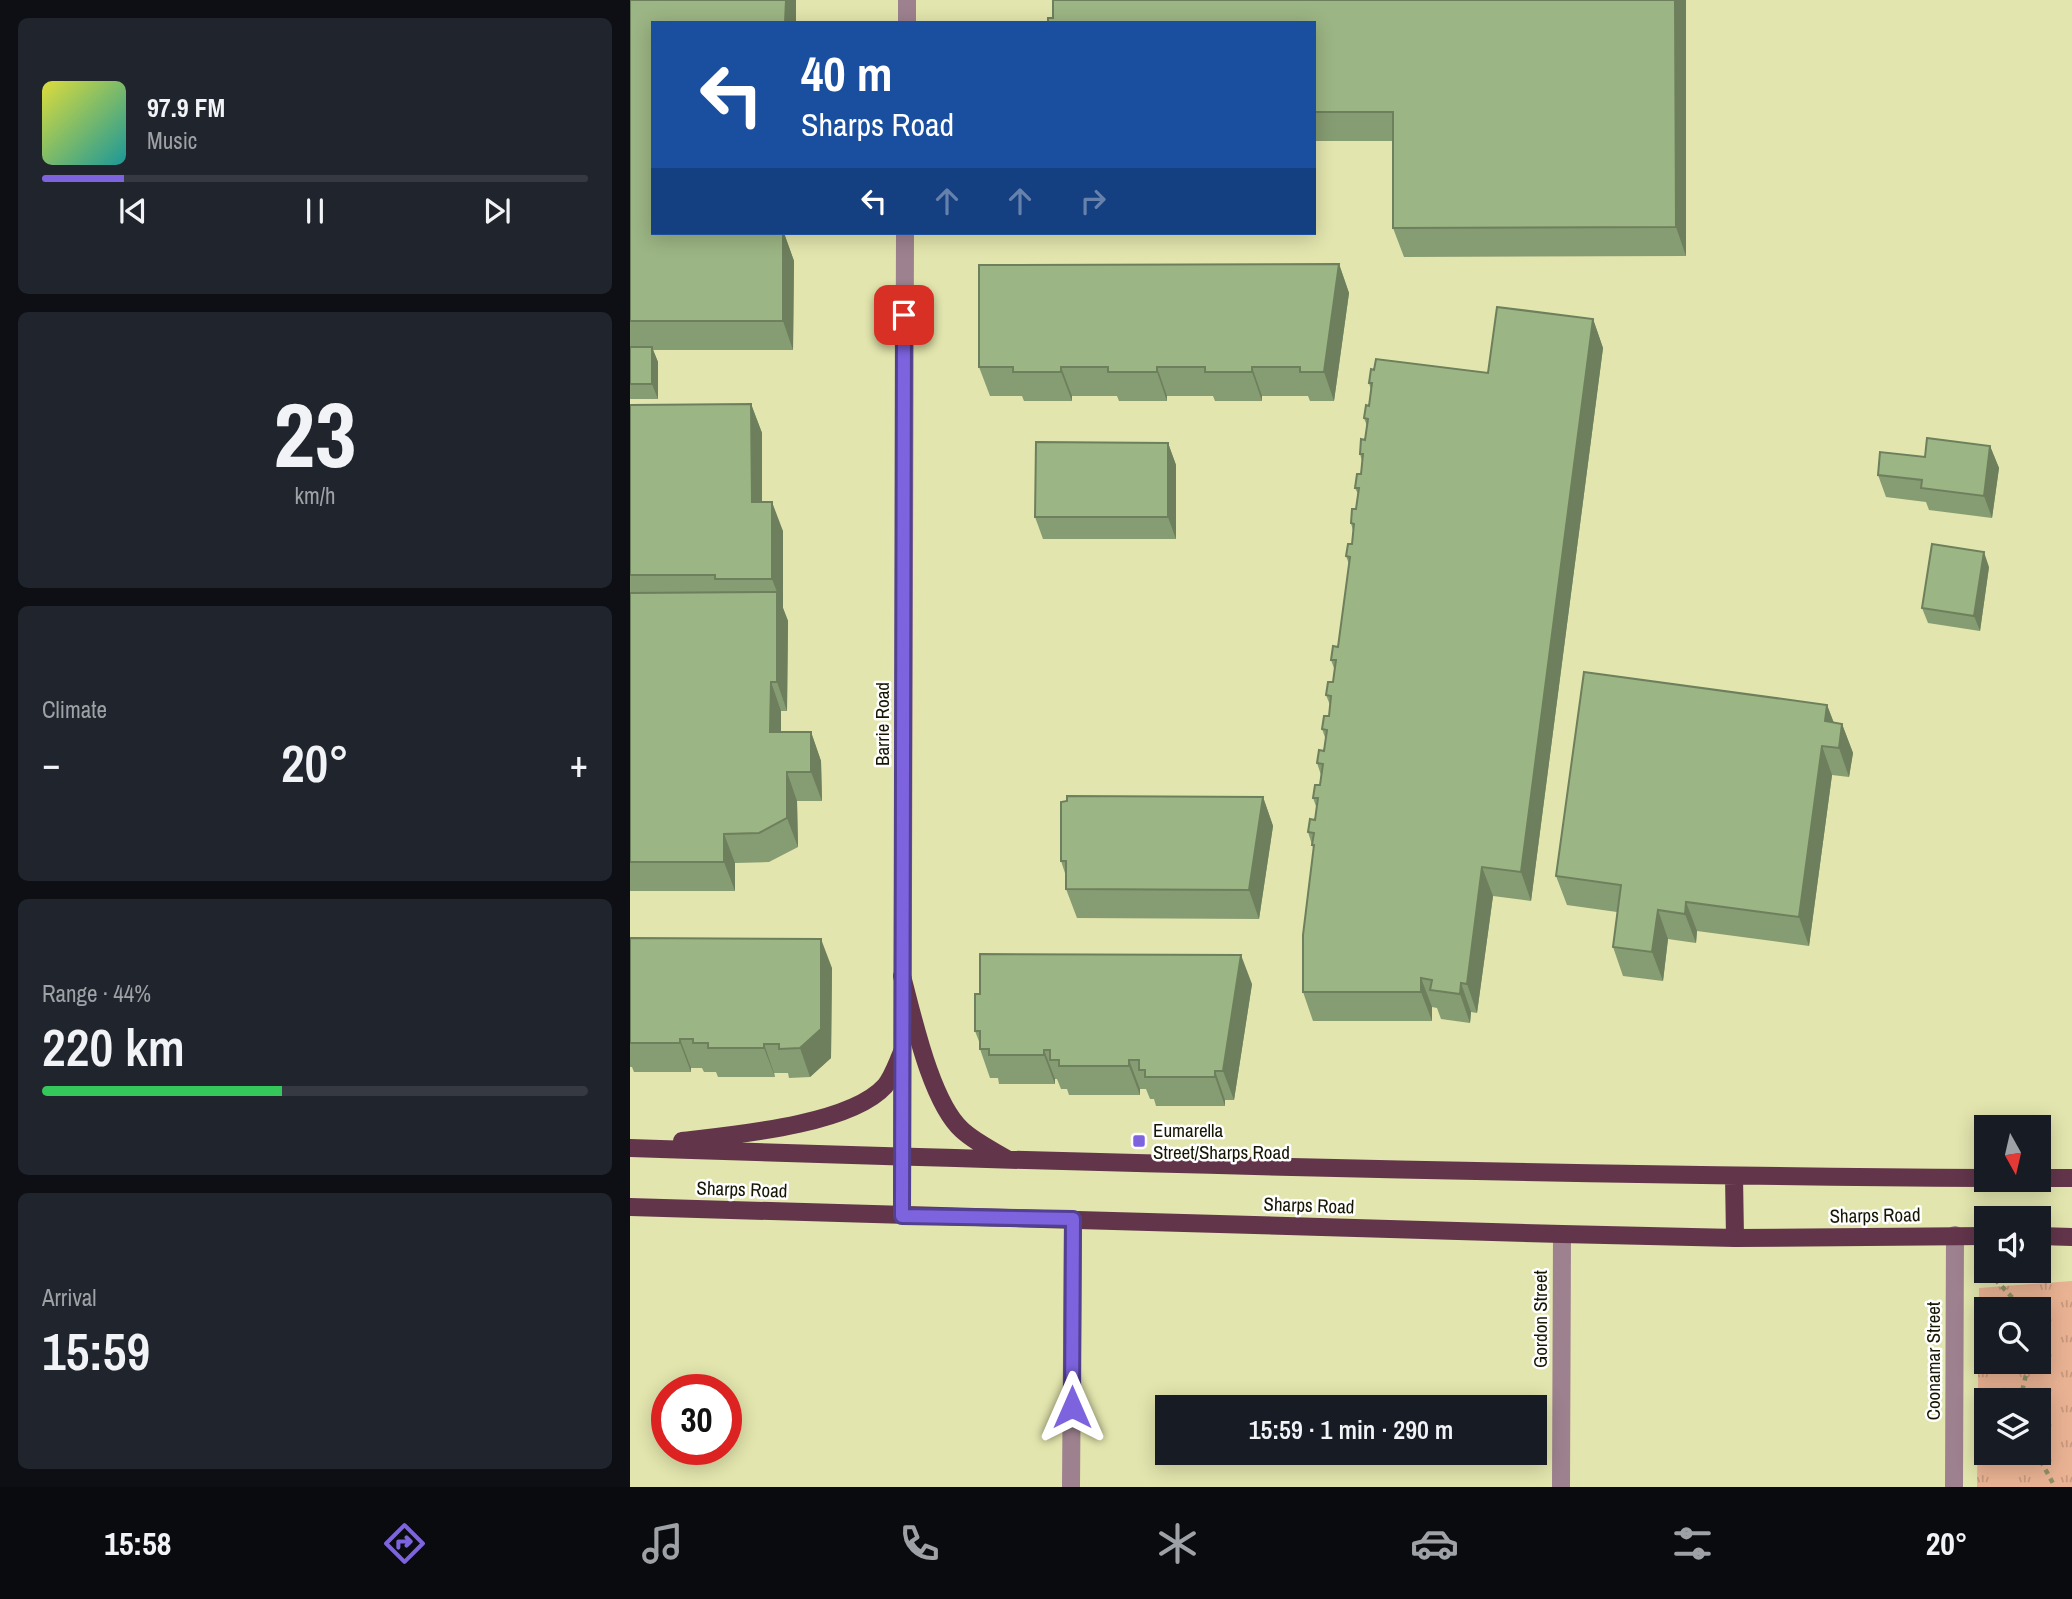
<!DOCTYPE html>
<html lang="en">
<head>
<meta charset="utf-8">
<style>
  :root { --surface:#171b24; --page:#20242c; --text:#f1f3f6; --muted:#9ea1a6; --line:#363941; --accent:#7e63de }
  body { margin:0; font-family:"Archivo Narrow",sans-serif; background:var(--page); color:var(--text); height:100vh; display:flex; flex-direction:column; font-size:26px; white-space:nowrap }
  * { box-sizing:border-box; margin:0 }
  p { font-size:23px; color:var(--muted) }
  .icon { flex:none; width:38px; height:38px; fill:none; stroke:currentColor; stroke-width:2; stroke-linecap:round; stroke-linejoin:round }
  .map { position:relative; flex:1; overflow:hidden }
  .drawer { display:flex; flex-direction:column; gap:18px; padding:18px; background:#0d0f14; width:630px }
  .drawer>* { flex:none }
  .banner { position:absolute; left:21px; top:21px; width:665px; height:214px; border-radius:0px; box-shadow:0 4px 18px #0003; background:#1a4fa0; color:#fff; overflow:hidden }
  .needle { width:46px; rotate:172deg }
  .controls { position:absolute; left:1344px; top:1115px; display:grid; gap:14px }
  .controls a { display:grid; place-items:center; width:77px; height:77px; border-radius:0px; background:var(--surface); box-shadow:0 4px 18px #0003; font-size:35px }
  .speed { position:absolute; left:21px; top:1374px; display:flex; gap:14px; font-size:35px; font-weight:700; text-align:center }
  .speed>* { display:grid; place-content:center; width:91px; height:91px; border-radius:50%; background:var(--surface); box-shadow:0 4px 18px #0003; line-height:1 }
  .speed .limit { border:10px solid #d22; background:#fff; color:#111 }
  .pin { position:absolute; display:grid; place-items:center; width:60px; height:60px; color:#fff; margin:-30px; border-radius:14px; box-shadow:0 4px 10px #0006 }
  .me { position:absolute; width:77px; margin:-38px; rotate:0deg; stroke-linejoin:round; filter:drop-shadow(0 0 5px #0008) }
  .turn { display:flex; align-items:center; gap:24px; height:147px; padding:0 35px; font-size:32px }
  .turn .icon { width:91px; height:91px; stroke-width:2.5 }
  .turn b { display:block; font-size:49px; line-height:60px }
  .lanes { display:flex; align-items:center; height:66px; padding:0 35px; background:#0003; justify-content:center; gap:35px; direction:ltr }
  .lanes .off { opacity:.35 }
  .big { font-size:52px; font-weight:600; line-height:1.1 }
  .drawer .widget { flex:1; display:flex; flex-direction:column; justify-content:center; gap:10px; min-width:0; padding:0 24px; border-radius:10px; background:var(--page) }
  .drawer .dial { align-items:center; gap:0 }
  .dial b { font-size:91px; line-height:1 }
  .song { display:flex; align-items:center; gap:21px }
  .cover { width:84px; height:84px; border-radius:10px; background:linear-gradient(135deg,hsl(60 70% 55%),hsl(180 70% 35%)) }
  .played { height:7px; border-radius:4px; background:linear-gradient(90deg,var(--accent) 15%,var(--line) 15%) }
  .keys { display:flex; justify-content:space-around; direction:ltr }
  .heat { display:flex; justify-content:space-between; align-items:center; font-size:38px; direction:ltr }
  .charge { height:10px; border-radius:5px; background:linear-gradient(90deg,#34c759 44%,var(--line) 0) }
  .trip { position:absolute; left:525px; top:1395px; width:392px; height:70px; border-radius:0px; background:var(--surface); box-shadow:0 4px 18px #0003; font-weight:600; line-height:70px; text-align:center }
  .tab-bar { display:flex; height:112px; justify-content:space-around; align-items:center; background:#090b0e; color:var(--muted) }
  .tab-bar .icon { width:49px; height:49px }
  .tab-bar .selected { color:var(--accent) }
  .tab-bar b { font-size:32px; color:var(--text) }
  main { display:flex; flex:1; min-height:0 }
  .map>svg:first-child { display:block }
  .grass { fill:url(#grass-tufts); fill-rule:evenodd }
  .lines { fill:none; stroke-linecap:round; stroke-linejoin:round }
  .path { stroke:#8f9067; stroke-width:4.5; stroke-dasharray:5 5; stroke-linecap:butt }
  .street { stroke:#9d818e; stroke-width:18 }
  .primary { stroke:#62354b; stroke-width:18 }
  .wall { fill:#869c72 }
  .shaded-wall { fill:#6d7f5c }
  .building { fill:#9cb584; stroke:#6d7f5c; stroke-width:2 }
  .route-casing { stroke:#524090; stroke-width:18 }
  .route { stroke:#7e63de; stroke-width:12 }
  .poi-dot { fill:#7e63de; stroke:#fff; stroke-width:2.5 }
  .labels { text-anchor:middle; stroke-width:5; stroke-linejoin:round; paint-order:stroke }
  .street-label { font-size:19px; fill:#161603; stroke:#fff }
  .poi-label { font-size:19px; fill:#161603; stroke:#fff; text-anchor:start }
</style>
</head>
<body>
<main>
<section class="drawer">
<div class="widget">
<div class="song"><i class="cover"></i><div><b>97.9 FM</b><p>Music</p></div></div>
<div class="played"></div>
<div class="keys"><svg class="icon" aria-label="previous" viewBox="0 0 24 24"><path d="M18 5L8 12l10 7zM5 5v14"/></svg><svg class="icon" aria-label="pause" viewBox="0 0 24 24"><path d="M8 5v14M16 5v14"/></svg><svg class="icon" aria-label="next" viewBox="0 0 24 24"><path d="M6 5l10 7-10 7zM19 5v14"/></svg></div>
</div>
<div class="widget dial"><b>23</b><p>km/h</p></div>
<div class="widget"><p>Climate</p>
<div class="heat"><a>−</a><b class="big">20°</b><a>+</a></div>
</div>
<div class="widget"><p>Range · 44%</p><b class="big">220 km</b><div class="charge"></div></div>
<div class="widget"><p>Arrival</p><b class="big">15:59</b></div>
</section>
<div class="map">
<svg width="1442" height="1487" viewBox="0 0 1442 1487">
  <defs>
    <pattern id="grass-tufts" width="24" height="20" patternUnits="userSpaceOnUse" patternTransform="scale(1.75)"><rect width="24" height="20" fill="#e9b293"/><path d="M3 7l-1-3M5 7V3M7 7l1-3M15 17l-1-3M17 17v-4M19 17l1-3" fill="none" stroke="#c7987d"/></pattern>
  </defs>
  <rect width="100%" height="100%" fill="#e2e5ad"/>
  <!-- grass -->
  <path class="grass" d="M1442 1281V1487H1347L1349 1288ZM1356 1309H1409V1362H1356ZM1356 1400H1409V1452H1356Z"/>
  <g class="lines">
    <!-- path -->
    <path class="path" d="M1363 1270V1277L1393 1309
      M1390 1400 1399 1362
      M1406 1452 1425 1487"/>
    <!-- street -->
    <path class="street" d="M277 23V0
      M272 1216 275 233
      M441 1487 443 1219
      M931 1487 932 1234
      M1324 1487 1325 1235"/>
    <!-- primary -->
    <path class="primary" d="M272 976C283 1017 301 1102 332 1130 345 1142 362 1150 377 1159
      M52 1141C103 1135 220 1125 255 1086 263 1076 267 1063 272 1052
      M0 1148C452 1163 904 1175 1356 1178
      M1104 1176 1105 1238
      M1409 1178H1442
      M0 1207 932 1234 1105 1238 1356 1236
      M1409 1236 1442 1237"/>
  </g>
  <!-- wall -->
  <path class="wall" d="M0 0H166V23H23V233H154L164 261 163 350H23L28 362V399H0Z
    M1056 0V256L774 257 763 228V141H684V23Z
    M709 264 719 293 704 401H680L678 396H632V401H585L583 396H537V401H489L487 396H442V401H394L392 396H360L349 367Z
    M963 319 973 348 901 901 863 896 847 1013 841 1012 840 1023 811 1019 807 1008 802 1007V1021H683L673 992 684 851 678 832 685 820 687 809 683 798 690 785 691 775 687 763 694 751 696 740 692 729 699 716 700 705 696 695 703 682 705 671 701 660 708 647 719 564 716 556 722 544 723 531 721 523 726 509 728 494 725 488 731 474 732 461 730 454 735 440 737 426 734 418 739 406 741 390 739 383 858 373Z
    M121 404 132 433V502L153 531V608L158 621 157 711H151V732H181L191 761 192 801H167L168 847 139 862 105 863V891H0V405Z
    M538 443 546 465V539H413L405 517Z
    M1360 446 1369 468 1362 518 1299 510 1296 502 1256 497 1248 475Z
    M1359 567 1350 631 1298 623 1292 608Z
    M1197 705 1204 723 1212 724 1223 753 1219 777 1202 775 1179 946 1067 931 1066 943 1038 939 1033 981 993 976 983 947 987 912 937 905 926 876Z
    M633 797 643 826 629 919 447 918 436 889V876L431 861Z
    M0 938 202 968 201 1058 180 1077 159 1078 158 1073H144L145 1077H88L86 1072H74L72 1068H61V1072H4L2 1067H0Z
    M622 984 604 1100H595V1106H526L524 1099H520L516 1089H510V1095H439L437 1089H431L427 1079H425V1084H369L368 1078H360L350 1049V1044L345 1031Z"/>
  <!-- shaded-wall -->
  <path class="shaded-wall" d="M156 0H166V23H155Z
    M1045 0H1056V256L1046 227Z
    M144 233H154L164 261 163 350 153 321Z
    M709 264 719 293 704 401 694 372Z
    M963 319 973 348 901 901 891 872Z
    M22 347 28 362V399L22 384Z
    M431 367 442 396V401L431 372Z
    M527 367 537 396V401L527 372Z
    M622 367 632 396V401L622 372Z
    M121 404 132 433V531L122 502Z
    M538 443 546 465V539L538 517Z
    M1360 446 1369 468 1362 518 1354 496Z
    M142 502 153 531V608L158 621 157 711 147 682V592L142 579Z
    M1354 552 1359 567 1350 631 1344 616Z
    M141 682 151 711V761L140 732Z
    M1197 705 1208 734 1195 721Z
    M1212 724 1223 753 1219 777 1209 748Z
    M181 732 191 761 192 801 181 772Z
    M1192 746 1202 775 1179 946 1169 917Z
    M157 772 167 801 168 847 157 818Z
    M633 797 643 826 629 919 619 890Z
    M94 834 105 863V891L94 862Z
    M852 867 863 896 847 1013 837 984Z
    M1056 902 1067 931 1066 943 1055 914Z
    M1028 910 1038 939 1033 981 1022 952Z
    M191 939 202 968 201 1058 180 1077 170 1048Z
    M611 955 622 984 604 1100 593 1071Z
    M791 978 802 1007V1021L791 992Z
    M831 983 841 1012 840 1023 830 994Z
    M50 1039 61 1068V1072L50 1043Z
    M134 1044 144 1073 145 1077 134 1048Z
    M414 1050 425 1079V1084L414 1055Z
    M499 1060 510 1089V1095L499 1066Z
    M585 1071 595 1100V1106L585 1077Z"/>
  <!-- building -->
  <path class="building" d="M0 0H156L155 23H23V233H153V321H0Z
    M423 0H1045L1046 227 763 228V112H684V23H418V18H423Z
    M709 264 694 372H670V367H622V372H575V367H527V372H478V367H431V372H383V367H349V265Z
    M867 307 963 319 891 872 852 867 837 984 831 983 830 994 800 990 802 980 791 978V992H673V935L684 845H682L684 833 678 832 680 819 685 820 688 798H683L685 785H690L693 764 687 763 689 750 694 751 697 730 692 729 694 716H699L701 696 696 695 698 682H703L706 660H701L703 646 708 647 720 557 716 556 718 544H722L724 524 721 523 722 509H726L729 488H725L727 474H731L733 454H730L731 439 735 440 738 419 734 418 736 405 739 406 742 383H739L741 369 744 370 746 359 858 373Z
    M0 347H22V384H0Z
    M121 404 122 502H142V579H85V575H0V405Z
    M1297 438 1360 446 1354 496 1291 488 1292 480 1248 475 1250 452 1295 457Z
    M406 442 538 443V517H405Z
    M1302 544 1354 552 1344 616 1292 608Z
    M147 592V682H141L140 732H181V772H157V818L129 833 94 834V862H0V593Z
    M954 672 1197 705 1195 721 1212 724 1209 748 1192 746 1169 917 1056 902 1055 914 1028 910 1022 952 983 947 991 885 926 876Z
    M437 796 633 797 619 890 436 889V861H431V802L437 801Z
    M0 938 191 939V1029L170 1048 149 1049V1044H134V1048H78V1043H63V1039H50V1043H0Z
    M350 954 611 955 593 1071H585V1077H515V1070H509V1060H499V1066H429V1060H420V1050H414V1055H359V1049H350V1031H345V994H350Z"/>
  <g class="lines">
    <!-- route casing -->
    <g class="route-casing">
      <path id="route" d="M274 315 272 1216 443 1219 442 1407"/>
    </g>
    <!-- route -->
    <use href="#route" class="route"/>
  </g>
  <!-- markers -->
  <rect class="poi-dot" x="502" y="1134" width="14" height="14" rx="3.5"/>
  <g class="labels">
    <!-- street labels -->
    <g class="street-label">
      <text transform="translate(252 724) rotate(-90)" y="7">Barrie Road</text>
      <text transform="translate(112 1189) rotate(2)" y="7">Sharps Road</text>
      <text transform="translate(679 1205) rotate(2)" y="7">Sharps Road</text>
      <text transform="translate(1245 1215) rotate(-1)" y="7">Sharps Road</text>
      <text transform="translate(910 1319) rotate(-90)" y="7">Gordon Street</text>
      <text transform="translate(1303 1361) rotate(-90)" y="7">Coonamar Street</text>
    </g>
    <!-- poi labels -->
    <g class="poi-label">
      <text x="523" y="1137">Eumarella<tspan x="523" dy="22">Street/Sharps Road</tspan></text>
    </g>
  </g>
</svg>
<div class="controls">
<a><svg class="needle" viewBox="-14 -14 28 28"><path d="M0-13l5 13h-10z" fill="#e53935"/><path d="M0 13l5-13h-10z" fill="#9ea1a6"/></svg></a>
<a><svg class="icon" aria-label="sound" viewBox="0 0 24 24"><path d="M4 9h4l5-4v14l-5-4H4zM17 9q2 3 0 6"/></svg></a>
<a><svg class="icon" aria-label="search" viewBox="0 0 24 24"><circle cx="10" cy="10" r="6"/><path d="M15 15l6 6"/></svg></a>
<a><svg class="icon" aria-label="layers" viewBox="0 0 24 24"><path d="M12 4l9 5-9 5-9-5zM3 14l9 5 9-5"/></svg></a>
</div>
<div class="speed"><div class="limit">30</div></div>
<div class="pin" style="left:274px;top:315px;background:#d93025"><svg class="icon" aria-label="arrive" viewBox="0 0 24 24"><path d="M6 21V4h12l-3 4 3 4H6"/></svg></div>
<svg class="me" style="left:442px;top:1407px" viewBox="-20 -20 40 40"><path d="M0-17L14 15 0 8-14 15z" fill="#7e63de" stroke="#fff" stroke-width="4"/></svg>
<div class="trip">15:59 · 1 min · 290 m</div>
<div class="banner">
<div class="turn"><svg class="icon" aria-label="left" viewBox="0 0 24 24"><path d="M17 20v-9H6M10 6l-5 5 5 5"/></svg><div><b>40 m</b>Sharps Road</div></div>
<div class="lanes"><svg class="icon" aria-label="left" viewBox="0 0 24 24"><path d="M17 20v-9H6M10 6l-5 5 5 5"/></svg><svg class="icon off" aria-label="ahead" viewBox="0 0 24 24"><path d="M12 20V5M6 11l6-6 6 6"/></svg><svg class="icon off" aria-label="ahead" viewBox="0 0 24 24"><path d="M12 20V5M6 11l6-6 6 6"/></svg><svg class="icon off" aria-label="right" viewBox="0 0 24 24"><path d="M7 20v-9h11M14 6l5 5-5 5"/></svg></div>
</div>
</div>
</main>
<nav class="tab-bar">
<b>15:58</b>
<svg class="icon selected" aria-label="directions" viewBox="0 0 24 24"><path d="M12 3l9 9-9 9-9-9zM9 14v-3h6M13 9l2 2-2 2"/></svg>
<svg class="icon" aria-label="music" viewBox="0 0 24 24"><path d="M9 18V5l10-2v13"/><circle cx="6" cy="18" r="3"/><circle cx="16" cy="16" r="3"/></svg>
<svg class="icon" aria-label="phone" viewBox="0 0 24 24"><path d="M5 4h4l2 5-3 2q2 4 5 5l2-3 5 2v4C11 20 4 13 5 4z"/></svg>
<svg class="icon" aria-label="climate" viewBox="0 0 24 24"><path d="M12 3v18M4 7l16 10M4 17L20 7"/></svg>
<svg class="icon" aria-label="car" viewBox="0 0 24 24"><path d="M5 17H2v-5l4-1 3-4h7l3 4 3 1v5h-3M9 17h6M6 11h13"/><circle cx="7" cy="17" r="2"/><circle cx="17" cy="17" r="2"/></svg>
<svg class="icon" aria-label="filters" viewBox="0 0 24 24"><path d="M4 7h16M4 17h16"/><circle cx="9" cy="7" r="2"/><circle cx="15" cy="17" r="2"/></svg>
<b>20°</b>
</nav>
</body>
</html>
